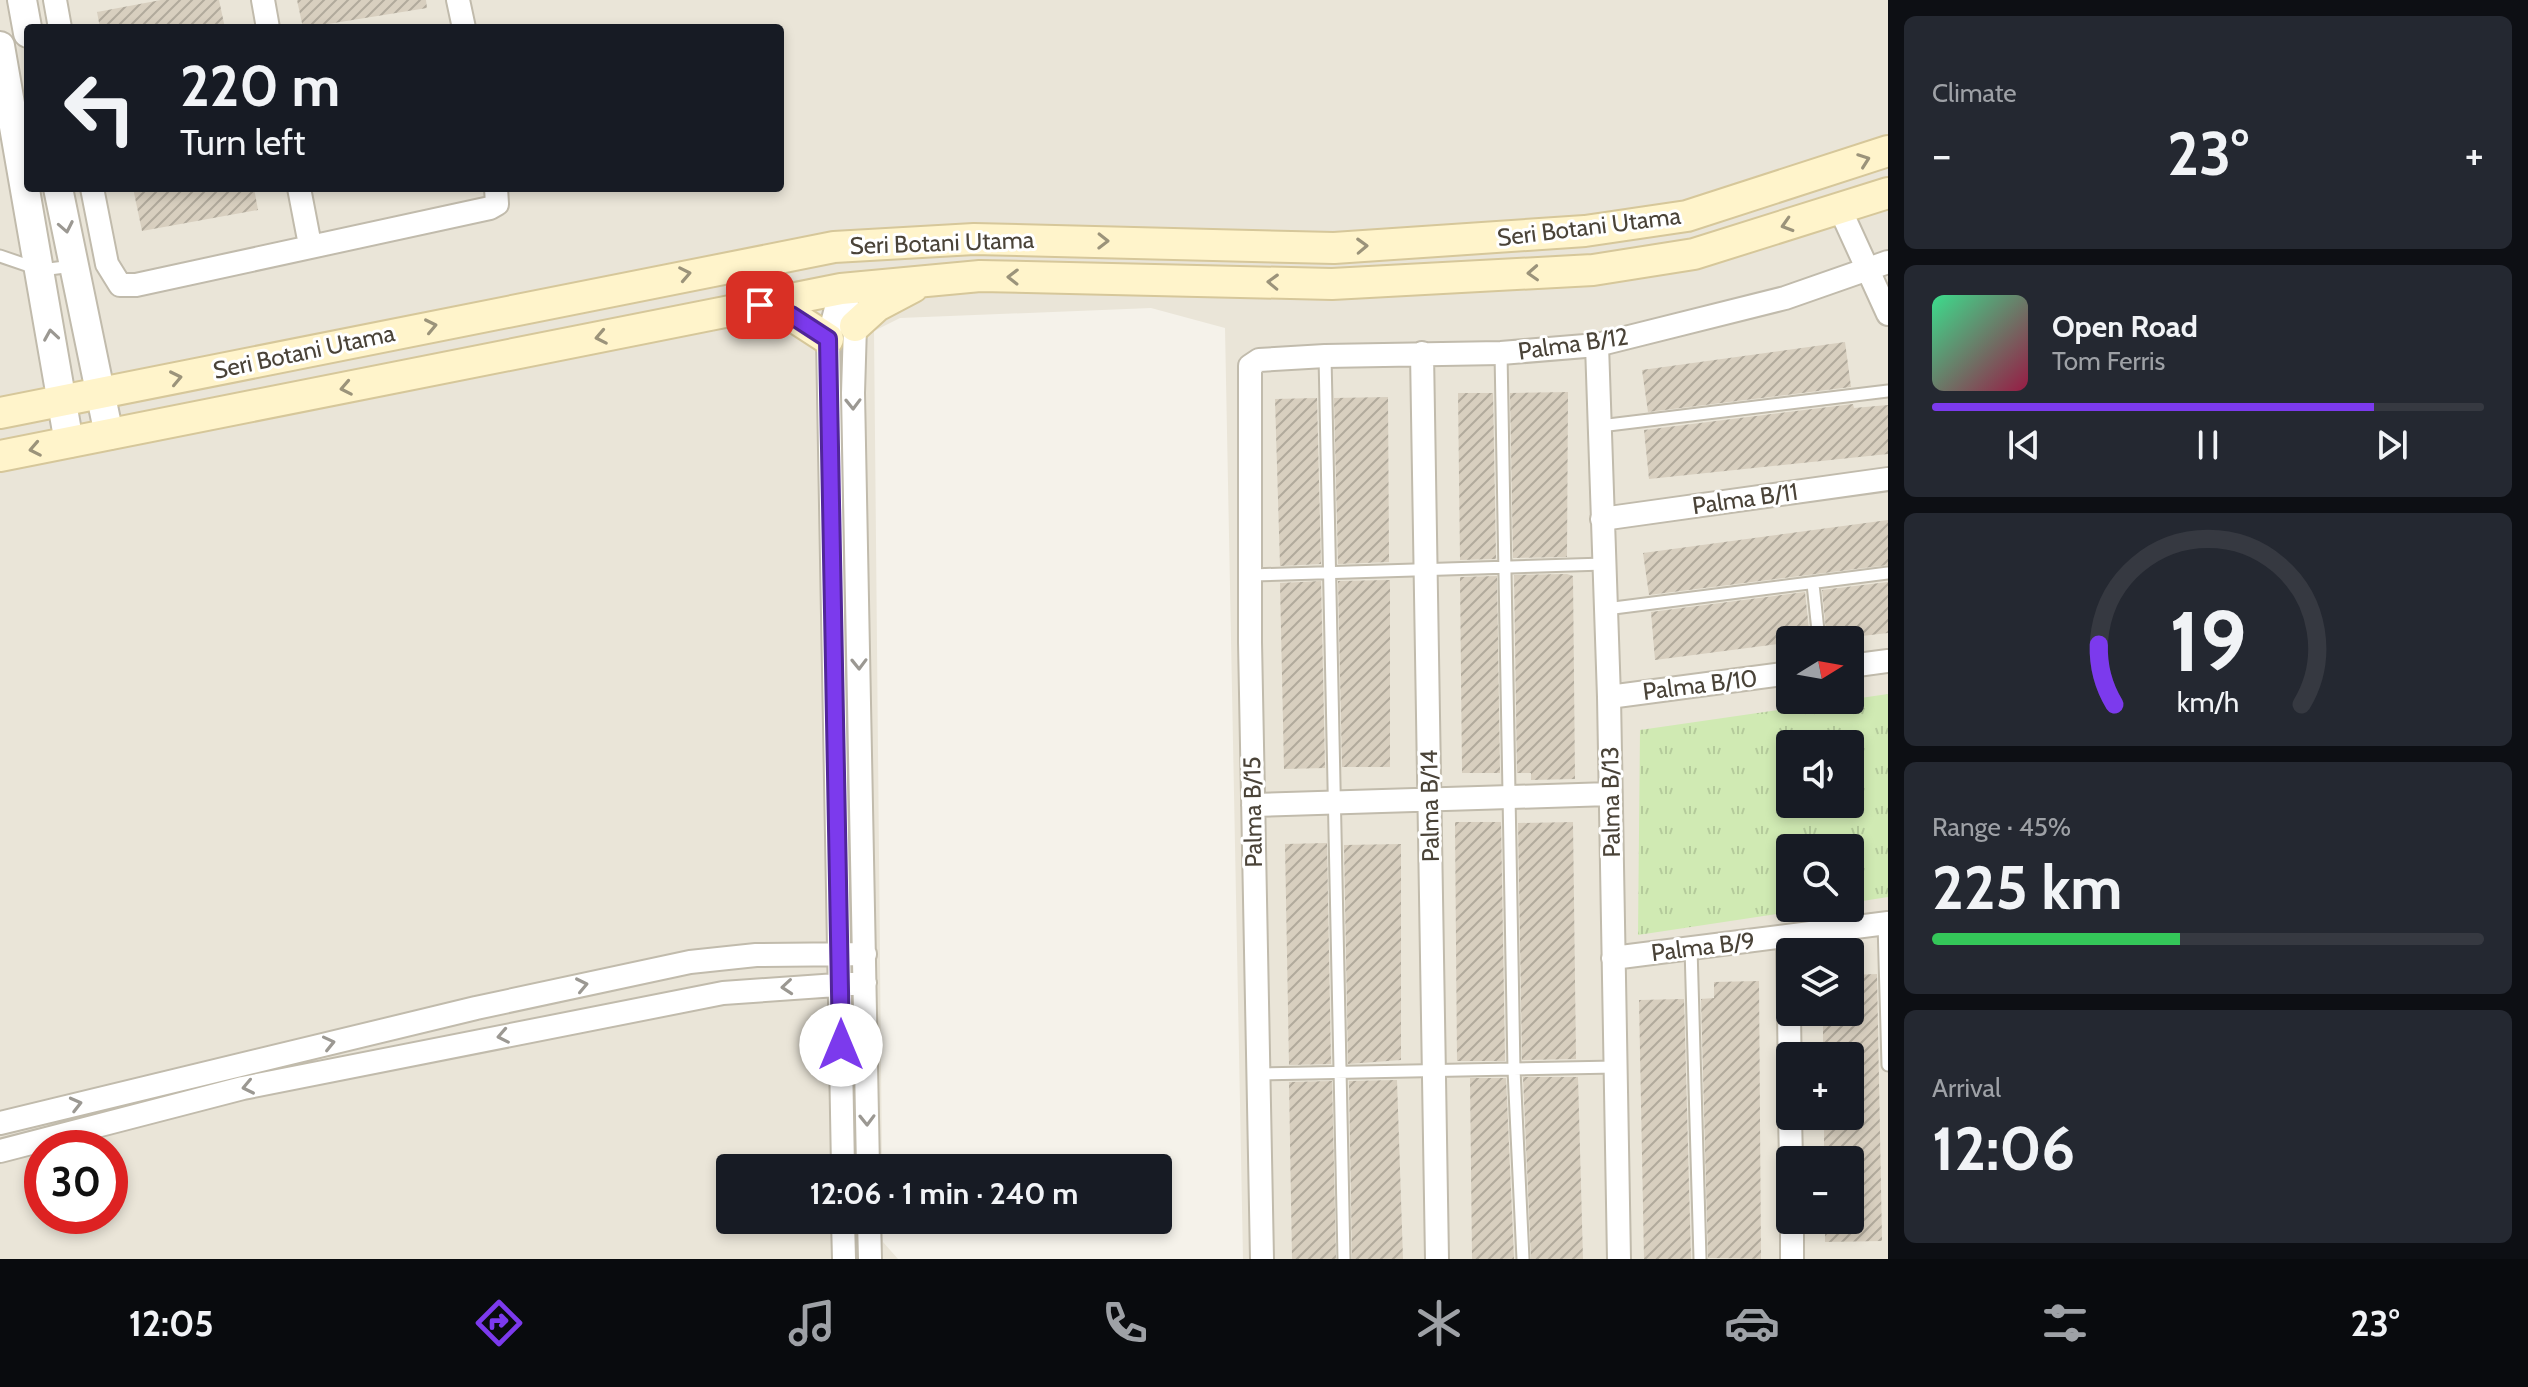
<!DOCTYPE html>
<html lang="en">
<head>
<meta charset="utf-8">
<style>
  :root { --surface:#171b24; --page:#242831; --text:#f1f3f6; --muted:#9ea1a6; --line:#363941; --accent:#7c3aed }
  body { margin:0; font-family:Cabin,sans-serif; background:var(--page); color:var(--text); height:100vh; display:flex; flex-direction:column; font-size:30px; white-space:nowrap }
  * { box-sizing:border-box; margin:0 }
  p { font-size:26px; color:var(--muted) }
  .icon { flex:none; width:44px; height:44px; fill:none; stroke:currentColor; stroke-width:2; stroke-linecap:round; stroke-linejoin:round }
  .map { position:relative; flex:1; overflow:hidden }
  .panel { display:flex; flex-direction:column; gap:16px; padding:16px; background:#0d0f14; width:640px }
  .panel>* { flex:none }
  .guide { position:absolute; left:24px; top:24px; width:760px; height:168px; border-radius:8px; box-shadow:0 4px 12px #0003; background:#171b24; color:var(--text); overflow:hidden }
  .needle { width:52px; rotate:79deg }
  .tools { position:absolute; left:1776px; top:626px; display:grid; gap:16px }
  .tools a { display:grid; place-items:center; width:88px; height:88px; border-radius:8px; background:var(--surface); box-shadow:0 4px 12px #0003; font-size:40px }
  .speed { position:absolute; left:24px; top:1130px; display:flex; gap:16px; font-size:40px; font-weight:700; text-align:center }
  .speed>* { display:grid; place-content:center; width:104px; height:104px; border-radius:50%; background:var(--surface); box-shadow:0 4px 12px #0003; line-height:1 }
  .speed .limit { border:12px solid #d22; background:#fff; color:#111 }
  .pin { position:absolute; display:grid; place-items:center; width:68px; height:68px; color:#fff; margin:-34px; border-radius:16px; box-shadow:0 4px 12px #0006 }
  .me { position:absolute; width:88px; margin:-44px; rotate:0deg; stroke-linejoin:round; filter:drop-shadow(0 0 6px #0008) }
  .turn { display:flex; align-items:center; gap:28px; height:168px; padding:0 24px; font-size:36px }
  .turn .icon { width:104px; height:104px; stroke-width:2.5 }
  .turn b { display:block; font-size:56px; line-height:68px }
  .big { font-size:60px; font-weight:700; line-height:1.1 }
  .panel .widget { flex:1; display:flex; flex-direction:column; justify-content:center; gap:12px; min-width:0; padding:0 28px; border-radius:12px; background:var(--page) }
  .panel .dial { align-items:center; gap:0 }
  .dial svg { height:208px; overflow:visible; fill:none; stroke:var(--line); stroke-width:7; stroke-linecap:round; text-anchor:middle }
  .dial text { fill:var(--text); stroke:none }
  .song { display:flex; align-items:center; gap:24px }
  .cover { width:96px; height:96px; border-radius:12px; background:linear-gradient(135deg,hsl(150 70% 55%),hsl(340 70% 35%)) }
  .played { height:8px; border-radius:4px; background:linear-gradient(90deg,var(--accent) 80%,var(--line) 80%) }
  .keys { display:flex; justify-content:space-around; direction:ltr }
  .heat { display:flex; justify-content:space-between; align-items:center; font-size:44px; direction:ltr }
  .charge { height:12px; border-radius:6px; background:linear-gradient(90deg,#34c759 45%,var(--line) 0) }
  .trip { position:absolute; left:716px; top:1154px; width:456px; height:80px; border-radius:8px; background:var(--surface); box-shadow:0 4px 12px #0003; font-weight:700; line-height:80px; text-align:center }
  .tab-bar { display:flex; height:128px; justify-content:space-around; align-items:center; background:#090b0e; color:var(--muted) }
  .tab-bar .icon { width:56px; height:56px }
  .tab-bar .active { color:var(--accent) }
  .tab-bar b { font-size:36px; color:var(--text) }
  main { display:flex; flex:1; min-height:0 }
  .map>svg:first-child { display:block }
  .residential { fill:#eae5d8; fill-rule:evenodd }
  .park { fill:url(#park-tufts); fill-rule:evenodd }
  .building { fill:url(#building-hatch) }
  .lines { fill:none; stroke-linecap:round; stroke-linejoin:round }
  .service-casing { stroke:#c1bbac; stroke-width:15 }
  .minor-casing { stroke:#c1bbac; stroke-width:26 }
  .tertiary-casing { stroke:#c1bbac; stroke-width:32 }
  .secondary-casing { stroke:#d6c79a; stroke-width:34 }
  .service { stroke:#fff; stroke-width:11 }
  .minor { stroke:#fff; stroke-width:22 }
  .tertiary { stroke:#fff; stroke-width:28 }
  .secondary { stroke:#fff4cb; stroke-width:30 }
  .oneway { stroke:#9b937a }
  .oneway2 { stroke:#9b9892 }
  .route-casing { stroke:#51269a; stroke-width:20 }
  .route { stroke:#7c3aed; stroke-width:14 }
  .labels { text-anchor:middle; stroke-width:6; stroke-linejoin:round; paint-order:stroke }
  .street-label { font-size:24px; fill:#4a4338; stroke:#fff }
</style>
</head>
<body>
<main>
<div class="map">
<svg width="1888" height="1259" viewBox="0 0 1888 1259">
  <defs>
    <pattern id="park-tufts" width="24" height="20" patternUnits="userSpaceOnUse" patternTransform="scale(2)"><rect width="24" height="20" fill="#d0eab3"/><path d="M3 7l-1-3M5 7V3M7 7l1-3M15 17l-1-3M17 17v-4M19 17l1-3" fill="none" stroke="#b4ca9b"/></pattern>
    <pattern id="building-hatch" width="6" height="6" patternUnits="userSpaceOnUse" patternTransform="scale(2)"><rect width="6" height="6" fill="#d8cfbf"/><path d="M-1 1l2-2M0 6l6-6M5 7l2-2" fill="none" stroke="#b1aa9c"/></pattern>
  </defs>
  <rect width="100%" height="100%" fill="#f5f2ea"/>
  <!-- residential -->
  <path class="residential" d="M0 0H1888V1259H1243L1225 328 1151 308 900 318 874 331 882 1168H730V1220H882L883 1242 898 1259H0ZM28 28H780V188H28ZM1790 640H1850V700H1790ZM1790 744H1850V804H1790ZM1790 848H1850V908H1790ZM1790 952H1850V1012H1790ZM1790 1056H1850V1116H1790ZM42 1148H110V1216H42ZM1790 1160H1850V1220H1790Z"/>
  <!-- park -->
  <path class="park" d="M1888 694V897L1850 903V848H1790V908H1817L1638 935 1640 730ZM1850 744V804H1790V744Z"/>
  <!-- building -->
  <path class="building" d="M161 0H219L225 28H100L97 12Z
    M297 0H426L427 8 303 28Z
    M133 188H254L258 210 142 231Z
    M1845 342 1851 387 1648 412 1642 370Z
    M1568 392 1567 557 1513 558 1510 393Z
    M1458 393H1493L1496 559 1460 560Z
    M1388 397 1389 562 1338 564 1334 398Z
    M1317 398 1321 564 1280 566 1275 399Z
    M1853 404 1854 408 1888 405V454L1649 479 1644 430Z
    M1888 520V565L1649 595 1643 553Z
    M1567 574 1573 576 1575 779 1531 780V773H1517L1514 575Z
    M1497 576 1500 773H1462L1460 577Z
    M1390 580V767H1342L1338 581Z
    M1321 581 1325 768 1284 769 1280 583Z
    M1888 582V633L1827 640 1822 590Z
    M1805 592 1810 640 1655 660 1651 612Z
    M1455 822H1501L1505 1061H1457Z
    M1573 822 1576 1059 1522 1060 1518 823Z
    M1327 843 1331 1064 1289 1065 1285 844Z
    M1401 844V1060L1348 1064 1344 845Z
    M1877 974 1882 1241 1825 1242V1220H1850V1160H1824V1116H1850V1056H1823V1012H1850V975Z
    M1759 981 1761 1259 1708 1258 1701 999 1714 998V982Z
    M1684 999 1691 1259H1644L1639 1000Z
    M1523 1077H1578L1583 1259H1531Z
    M1470 1078H1506L1514 1259H1472Z
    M1397 1080 1403 1259H1352L1349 1081Z
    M1332 1081 1336 1259H1292L1289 1082Z"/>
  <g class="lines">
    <!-- service casing -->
    <g class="service-casing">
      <path id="service" d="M0 256 41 270 73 266
        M1501 353 1514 1070 1523 1259
        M1325 356 1344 1259
        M1600 426 1888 391
        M1252 575 1604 564
        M1813 584 1819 640
        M1606 609 1888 573
        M1884 923 1888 1065
        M1691 948 1700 1259
        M1260 1074 1615 1067"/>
    </g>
    <!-- minor casing -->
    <g class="minor-casing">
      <path id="minor" d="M55 0 60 28
        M263 0 268 28
        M458 0 464 28
        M92 188 107 264 120 285H136L490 208 497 204 496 188
        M299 188 310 245
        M1840 209 1888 314
        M841 289 855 326 853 393 868 1168
        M841 289 828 339 843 1168
        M1597 345 1609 697 1619 1259
        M1422 353 1437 1259
        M1602 519 1888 479
        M1850 666 1888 661
        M1609 697 1790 673
        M1253 805 1610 794
        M1788 937 1790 1088
        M1613 958 1888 923
        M1790 1116 1791 1160
        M0 1123 476 1008 690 962 756 955 865 954
        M0 1151 243 1088 723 993 865 983
        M843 1220 844 1259
        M869 1220 870 1259
        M1792 1220V1259
        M1262 1259 1250 642V366L1259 360 1325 356 1501 353 1597 345 1785 298 1888 262"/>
    </g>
    <!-- tertiary casing -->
    <g class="tertiary-casing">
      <path id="tertiary" d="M22 0 28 33
        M0 46 69 443
        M58 188 109 435"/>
    </g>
    <!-- secondary casing -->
    <g class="secondary-casing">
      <path id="secondary" d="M763 306 791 315 828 339
        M855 326 877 306 913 287
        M0 413 834 247 974 239 1334 248 1585 231 1687 216 1888 151
        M0 456 841 289 980 276 1332 284 1593 270 1694 254 1888 193"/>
    </g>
    <!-- service -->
    <use href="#service" class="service"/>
    <!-- minor -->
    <use href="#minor" class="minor"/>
    <!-- tertiary -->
    <use href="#tertiary" class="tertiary"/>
    <!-- secondary -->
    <use href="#secondary" class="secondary"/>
  </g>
  <!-- one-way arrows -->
  <defs><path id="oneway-chevron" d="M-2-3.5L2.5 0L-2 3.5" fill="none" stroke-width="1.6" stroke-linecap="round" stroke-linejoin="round" transform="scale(2)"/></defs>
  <g class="oneway">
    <use href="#oneway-chevron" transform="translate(1864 160) rotate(-20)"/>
    <use href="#oneway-chevron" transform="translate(1787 225) rotate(163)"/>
    <use href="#oneway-chevron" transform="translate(1103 241) rotate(1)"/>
    <use href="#oneway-chevron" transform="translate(1362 246) rotate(-2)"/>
    <use href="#oneway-chevron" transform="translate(1533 273) rotate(177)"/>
    <use href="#oneway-chevron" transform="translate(685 274) rotate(-11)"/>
    <use href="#oneway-chevron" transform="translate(1013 277) rotate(-179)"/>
    <use href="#oneway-chevron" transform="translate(1273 282) rotate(-178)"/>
    <use href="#oneway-chevron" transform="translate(431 326) rotate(-12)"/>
    <use href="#oneway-chevron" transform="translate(601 337) rotate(169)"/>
    <use href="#oneway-chevron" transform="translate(176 378) rotate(-12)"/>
    <use href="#oneway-chevron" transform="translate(346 388) rotate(169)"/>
    <use href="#oneway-chevron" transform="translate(35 449) rotate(169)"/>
  </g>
  <g class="oneway2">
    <use href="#oneway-chevron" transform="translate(66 227) rotate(79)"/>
    <use href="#oneway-chevron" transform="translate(51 335) rotate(-99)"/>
    <use href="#oneway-chevron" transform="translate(853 404) rotate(89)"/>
    <use href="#oneway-chevron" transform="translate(859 664) rotate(89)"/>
    <use href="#oneway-chevron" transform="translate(582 985) rotate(-12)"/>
    <use href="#oneway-chevron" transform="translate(787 987) rotate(175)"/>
    <use href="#oneway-chevron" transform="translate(503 1036) rotate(169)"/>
    <use href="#oneway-chevron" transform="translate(329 1043) rotate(-13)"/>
    <use href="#oneway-chevron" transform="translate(248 1087) rotate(168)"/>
    <use href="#oneway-chevron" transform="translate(76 1104) rotate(-14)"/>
    <use href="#oneway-chevron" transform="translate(867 1120) rotate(89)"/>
  </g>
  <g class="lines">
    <!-- route casing -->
    <g class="route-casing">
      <path id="route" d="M760 305 791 315 828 339 841 1045"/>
    </g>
    <!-- route -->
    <use href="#route" class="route"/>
  </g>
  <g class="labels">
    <!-- street labels -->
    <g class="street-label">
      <text transform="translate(1589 227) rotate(-7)" y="8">Seri Botani Utama</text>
      <text transform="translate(942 243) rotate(-2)" y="8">Seri Botani Utama</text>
      <text transform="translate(1573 344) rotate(-8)" y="8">Palma B/12</text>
      <text transform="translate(304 352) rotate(-12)" y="8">Seri Botani Utama</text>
      <text transform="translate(1745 499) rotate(-8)" y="8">Palma B/11</text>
      <text transform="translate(1700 685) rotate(-7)" y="8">Palma B/10</text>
      <text transform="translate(1611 802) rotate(-91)" y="8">Palma B/13</text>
      <text transform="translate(1430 806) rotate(-91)" y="8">Palma B/14</text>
      <text transform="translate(1253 812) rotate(-91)" y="8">Palma B/15</text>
      <text transform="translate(1703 947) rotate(-7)" y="8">Palma B/9</text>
    </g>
  </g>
</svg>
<div class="tools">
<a><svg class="needle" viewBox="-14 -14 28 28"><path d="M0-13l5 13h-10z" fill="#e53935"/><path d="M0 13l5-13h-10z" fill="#9ea1a6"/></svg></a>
<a><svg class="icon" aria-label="sound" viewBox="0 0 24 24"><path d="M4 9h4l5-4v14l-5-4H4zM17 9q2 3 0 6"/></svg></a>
<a><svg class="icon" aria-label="search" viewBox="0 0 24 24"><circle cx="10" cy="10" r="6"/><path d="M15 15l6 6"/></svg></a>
<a><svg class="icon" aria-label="layers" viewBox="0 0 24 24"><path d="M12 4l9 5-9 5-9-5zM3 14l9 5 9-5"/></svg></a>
<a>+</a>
<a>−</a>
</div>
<div class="speed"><div class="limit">30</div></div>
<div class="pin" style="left:760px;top:305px;background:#d93025"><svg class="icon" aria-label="arrive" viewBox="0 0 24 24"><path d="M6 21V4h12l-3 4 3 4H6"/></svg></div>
<svg class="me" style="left:841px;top:1045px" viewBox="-20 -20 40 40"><circle r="19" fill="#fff"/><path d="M0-13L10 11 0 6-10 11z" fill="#7c3aed"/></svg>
<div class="trip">12:06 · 1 min · 240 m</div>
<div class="guide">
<div class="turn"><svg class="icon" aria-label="left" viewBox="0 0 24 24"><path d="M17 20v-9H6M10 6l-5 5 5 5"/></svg><div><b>220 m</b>Turn left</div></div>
</div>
</div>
<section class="panel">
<div class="widget"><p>Climate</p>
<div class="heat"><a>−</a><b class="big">23°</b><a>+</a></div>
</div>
<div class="widget">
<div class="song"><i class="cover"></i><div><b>Open Road</b><p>Tom Ferris</p></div></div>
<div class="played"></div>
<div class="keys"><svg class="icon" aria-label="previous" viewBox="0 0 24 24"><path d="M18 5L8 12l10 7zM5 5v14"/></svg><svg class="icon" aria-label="pause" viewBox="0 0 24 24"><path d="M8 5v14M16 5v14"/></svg><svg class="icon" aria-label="next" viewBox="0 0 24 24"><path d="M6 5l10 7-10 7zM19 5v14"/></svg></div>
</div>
<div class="widget dial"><svg viewBox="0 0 100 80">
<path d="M14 69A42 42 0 1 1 86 69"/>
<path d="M14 69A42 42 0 0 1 8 46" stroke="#7c3aed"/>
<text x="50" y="56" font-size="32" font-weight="700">19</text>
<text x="50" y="72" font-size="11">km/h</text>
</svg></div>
<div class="widget"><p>Range · 45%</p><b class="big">225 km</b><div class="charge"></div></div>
<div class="widget"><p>Arrival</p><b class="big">12:06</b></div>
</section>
</main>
<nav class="tab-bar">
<b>12:05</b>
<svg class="icon active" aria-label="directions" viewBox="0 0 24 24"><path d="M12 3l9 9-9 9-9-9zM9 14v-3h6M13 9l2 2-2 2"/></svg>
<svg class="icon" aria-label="music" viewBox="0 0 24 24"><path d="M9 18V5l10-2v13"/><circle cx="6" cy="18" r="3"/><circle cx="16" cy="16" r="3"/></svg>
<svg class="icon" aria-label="phone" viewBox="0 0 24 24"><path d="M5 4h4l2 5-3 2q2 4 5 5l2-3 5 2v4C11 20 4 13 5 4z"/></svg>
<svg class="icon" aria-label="climate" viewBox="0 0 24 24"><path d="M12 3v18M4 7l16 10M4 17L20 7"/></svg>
<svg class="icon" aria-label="car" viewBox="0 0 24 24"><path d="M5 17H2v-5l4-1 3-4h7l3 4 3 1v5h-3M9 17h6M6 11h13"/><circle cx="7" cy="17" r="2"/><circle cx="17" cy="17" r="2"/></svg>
<svg class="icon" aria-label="filters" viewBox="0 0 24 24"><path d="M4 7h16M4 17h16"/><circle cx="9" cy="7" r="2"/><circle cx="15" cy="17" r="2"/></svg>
<b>23°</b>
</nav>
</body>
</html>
